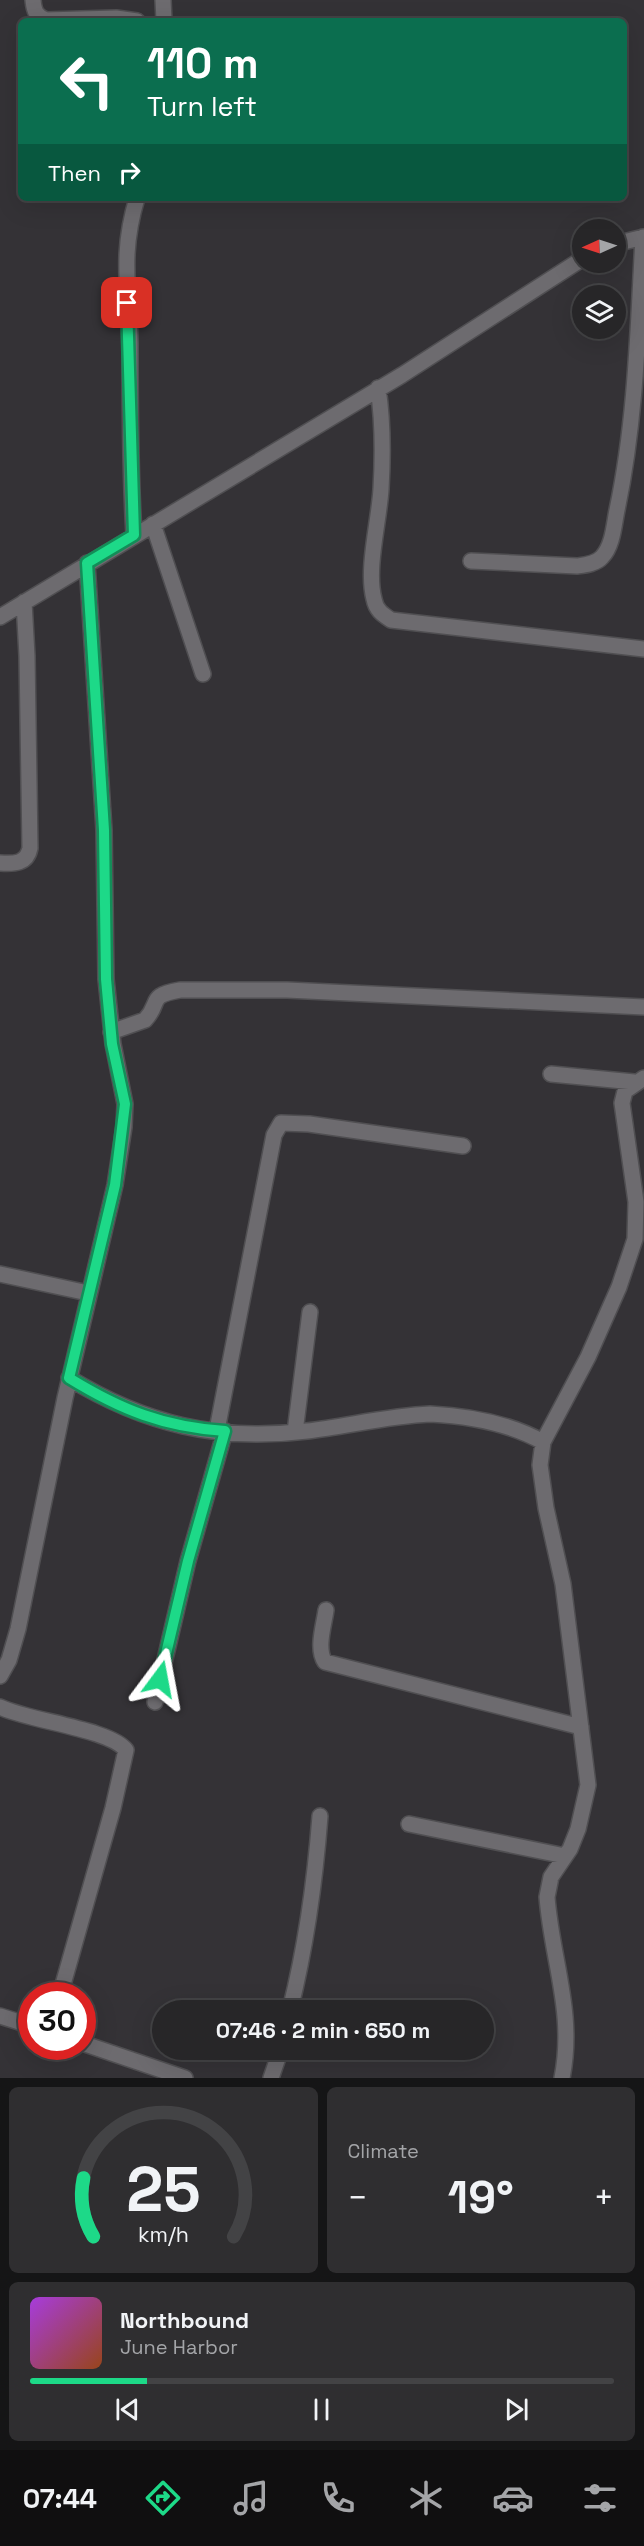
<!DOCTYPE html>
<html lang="en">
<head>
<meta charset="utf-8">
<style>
  :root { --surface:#272628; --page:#2f2e30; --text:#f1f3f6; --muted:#a4a5a8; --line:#434345; --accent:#1dd988 }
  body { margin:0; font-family:"Space Grotesk",sans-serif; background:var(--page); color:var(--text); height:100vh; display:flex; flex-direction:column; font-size:22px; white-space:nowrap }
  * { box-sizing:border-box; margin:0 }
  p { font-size:20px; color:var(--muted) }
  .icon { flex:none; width:33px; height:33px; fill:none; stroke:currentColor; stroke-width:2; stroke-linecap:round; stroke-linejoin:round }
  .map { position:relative; height:2078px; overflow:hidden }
  .side { display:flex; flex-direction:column; gap:9px; padding:9px; background:#151516; flex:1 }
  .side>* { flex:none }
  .hud { position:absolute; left:18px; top:18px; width:609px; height:183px; border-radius:9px; box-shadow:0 6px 24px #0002,0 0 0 2px var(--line); background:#0b6e4f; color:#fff; overflow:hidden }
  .needle { width:39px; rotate:267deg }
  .controls { position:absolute; left:572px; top:219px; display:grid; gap:12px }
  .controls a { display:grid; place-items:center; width:54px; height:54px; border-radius:50%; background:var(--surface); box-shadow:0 6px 24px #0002,0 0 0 2px var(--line); font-size:30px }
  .speed { position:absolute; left:18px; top:1982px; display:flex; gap:12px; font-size:30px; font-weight:700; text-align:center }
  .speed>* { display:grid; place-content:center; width:78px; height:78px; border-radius:50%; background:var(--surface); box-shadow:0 6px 24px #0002,0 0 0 2px var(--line); line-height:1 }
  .speed .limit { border:9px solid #d22; background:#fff; color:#111 }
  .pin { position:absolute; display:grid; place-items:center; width:51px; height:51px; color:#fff; margin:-26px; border-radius:12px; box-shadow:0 3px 9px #0006 }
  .me { position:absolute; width:66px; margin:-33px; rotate:13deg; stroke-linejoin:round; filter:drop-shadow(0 0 4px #0008) }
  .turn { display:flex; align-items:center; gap:21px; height:126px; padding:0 30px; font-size:27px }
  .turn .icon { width:78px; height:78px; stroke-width:2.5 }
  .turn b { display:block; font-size:42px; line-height:51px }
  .then { display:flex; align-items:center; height:57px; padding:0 30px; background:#0003; gap:12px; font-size:22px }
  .big { font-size:45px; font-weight:700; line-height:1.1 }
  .side .card { flex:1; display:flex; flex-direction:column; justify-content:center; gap:9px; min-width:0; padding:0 21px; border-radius:9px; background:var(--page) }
  .side .dial { align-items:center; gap:0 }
  .dial svg { height:156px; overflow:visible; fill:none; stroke:var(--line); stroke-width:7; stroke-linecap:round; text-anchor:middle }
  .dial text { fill:var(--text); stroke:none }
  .song { display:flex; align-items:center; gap:18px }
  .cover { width:72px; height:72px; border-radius:9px; background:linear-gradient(135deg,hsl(280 70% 55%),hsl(20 70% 35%)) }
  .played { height:6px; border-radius:3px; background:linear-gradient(90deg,var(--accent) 20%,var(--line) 20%) }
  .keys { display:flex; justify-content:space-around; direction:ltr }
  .heat { display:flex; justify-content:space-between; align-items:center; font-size:33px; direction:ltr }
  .side .tiles { flex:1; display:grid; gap:9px; grid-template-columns:1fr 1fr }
  .card:last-child { grid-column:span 2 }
  .trip { position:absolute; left:152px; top:2000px; width:342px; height:60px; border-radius:30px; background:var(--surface); box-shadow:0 6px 24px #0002,0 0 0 2px var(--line); font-weight:700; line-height:60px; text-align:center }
  .tabs { display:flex; height:96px; justify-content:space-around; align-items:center; background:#100f10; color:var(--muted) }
  .tabs .icon { width:42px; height:42px }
  .tabs .on { color:var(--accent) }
  .tabs b { font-size:27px; color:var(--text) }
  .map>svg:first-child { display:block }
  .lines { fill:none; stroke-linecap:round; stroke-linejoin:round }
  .minor-casing { stroke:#504f52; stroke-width:18 }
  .minor { stroke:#6d6b6f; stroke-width:15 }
  .route-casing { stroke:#138d58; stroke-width:15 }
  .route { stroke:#1dd988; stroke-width:10 }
</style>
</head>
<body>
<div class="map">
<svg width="644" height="2078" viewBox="0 0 644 2078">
  <rect width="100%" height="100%" fill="#343236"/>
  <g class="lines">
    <!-- minor casing -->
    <g class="minor-casing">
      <path id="minor" d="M33 0C34 11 36 16 46 20L116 18 137 21
        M163 0 164 21
        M615 244 644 237
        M378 388C383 421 383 455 381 489 379 522 366 569 374 599 376 610 382 614 391 620L644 649
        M153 524 203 674
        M134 535C130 471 130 407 130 343 129 287 120 254 137 198
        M471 561 577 566C585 565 596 564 602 557 613 546 614 524 617 510 636 420 638 328 643 237
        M0 617 402 375 582 259
        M0 863C14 864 27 864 30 848L27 656 24 602
        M111 1032 145 1020C162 1002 146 996 180 990H287L644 1007
        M551 1074 634 1082
        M0 1274 88 1293
        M69 1378C144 1424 219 1442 307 1431 348 1426 388 1416 430 1414 469 1416 509 1423 543 1442
        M217 1430 274 1135 281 1123 309 1124 463 1146
        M295 1432 310 1312
        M326 1610C324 1625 316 1649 325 1662L581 1727
        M0 1676 9 1660 18 1629 65 1398 115 1185 124 1127 125 1104 113 1044 106 979 104 830 87 563
        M155 1702 188 1561 225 1431
        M0 1707C29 1721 110 1729 126 1750L113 1808 60 1995
        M409 1824 565 1856
        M290 2010C306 1946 315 1882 320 1816
        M0 2016 32 2026
        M82 2043 185 2078
        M271 2078 281 2049
        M562 2078C575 2013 552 1961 547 1897L551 1877 570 1849 578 1829 588 1785 563 1584 546 1508 540 1465 543 1442 588 1357 619 1287 635 1239 636 1202 622 1103 625 1091 644 1078"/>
    </g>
    <!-- minor -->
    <use href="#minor" class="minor"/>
  </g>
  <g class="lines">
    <!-- route casing -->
    <g class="route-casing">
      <path id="route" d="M127 303 134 535 87 563 104 830 106 979 112 1044 125 1104 115 1185 69 1378C121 1410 164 1427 225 1431L188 1561 160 1679"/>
    </g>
    <!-- route -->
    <use href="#route" class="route"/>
  </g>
</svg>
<div class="controls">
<a><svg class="needle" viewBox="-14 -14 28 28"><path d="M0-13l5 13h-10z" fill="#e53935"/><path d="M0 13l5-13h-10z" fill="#a4a5a8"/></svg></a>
<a><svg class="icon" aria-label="layers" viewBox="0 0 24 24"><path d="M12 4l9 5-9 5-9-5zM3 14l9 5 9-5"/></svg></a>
</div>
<div class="speed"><div class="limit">30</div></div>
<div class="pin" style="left:127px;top:303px;background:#d93025"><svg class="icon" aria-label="arrive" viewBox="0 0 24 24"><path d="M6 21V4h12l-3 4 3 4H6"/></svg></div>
<svg class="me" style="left:160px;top:1679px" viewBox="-20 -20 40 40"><path d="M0-17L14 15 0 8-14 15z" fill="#1dd988" stroke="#fff" stroke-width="4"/></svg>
<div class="trip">07:46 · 2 min · 650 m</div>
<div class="hud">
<div class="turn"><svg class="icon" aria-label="left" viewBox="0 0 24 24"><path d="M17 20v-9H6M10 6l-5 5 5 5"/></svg><div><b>110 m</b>Turn left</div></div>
<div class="then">Then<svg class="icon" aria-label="right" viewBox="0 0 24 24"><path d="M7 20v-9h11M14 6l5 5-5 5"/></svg></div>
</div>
</div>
<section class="side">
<div class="tiles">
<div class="card dial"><svg viewBox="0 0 100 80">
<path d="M14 69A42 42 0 1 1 86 69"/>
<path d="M14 69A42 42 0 0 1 9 39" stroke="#1dd988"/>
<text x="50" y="56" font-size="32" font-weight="700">25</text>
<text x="50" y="72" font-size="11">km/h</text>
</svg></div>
<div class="card"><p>Climate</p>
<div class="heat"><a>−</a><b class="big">19°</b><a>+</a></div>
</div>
<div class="card">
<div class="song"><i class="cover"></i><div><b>Northbound</b><p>June Harbor</p></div></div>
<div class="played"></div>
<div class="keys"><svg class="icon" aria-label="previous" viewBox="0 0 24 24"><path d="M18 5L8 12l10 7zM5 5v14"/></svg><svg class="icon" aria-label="pause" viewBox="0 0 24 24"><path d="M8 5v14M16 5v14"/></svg><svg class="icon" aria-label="next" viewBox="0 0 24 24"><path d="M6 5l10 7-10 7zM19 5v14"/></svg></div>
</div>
</div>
</section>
<nav class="tabs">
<b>07:44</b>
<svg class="icon on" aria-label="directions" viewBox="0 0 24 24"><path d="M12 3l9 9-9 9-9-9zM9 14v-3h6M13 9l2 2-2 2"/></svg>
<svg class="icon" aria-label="music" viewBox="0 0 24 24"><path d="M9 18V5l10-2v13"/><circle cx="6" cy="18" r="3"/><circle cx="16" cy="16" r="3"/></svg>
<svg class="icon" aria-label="phone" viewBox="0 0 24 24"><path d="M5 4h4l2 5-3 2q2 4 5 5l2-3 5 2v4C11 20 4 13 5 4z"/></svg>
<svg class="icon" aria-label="climate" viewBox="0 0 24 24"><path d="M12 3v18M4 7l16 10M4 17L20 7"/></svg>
<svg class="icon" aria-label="car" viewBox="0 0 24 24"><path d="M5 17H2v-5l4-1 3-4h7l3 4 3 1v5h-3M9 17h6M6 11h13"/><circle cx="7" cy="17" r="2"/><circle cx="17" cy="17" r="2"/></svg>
<svg class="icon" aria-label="filters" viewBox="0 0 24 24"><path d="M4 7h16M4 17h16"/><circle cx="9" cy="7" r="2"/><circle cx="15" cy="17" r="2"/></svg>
</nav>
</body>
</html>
